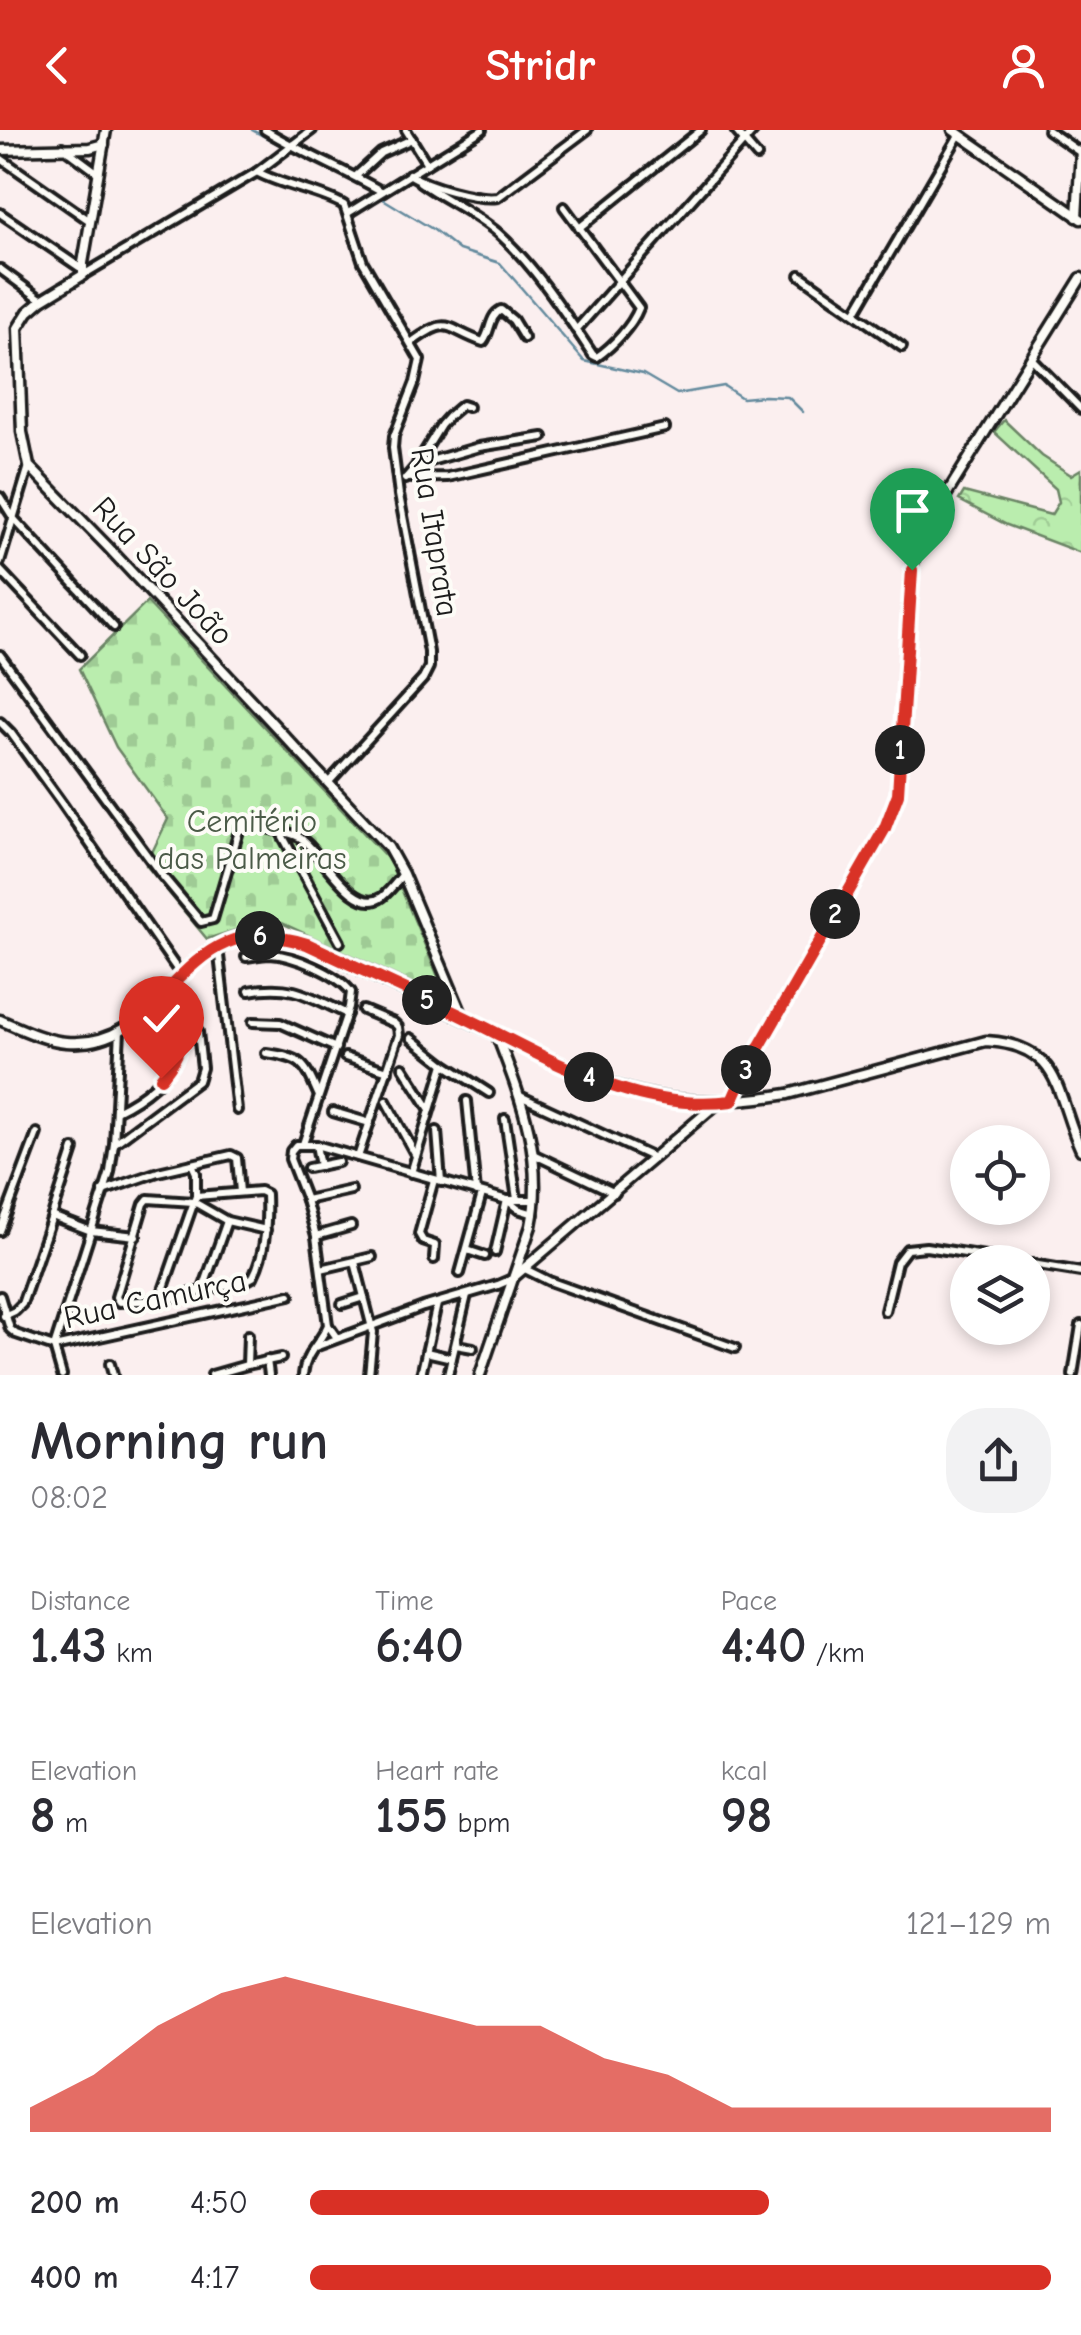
<!DOCTYPE html>
<html lang="en">
<head>
<meta charset="utf-8">
<style>
	:root { --surface:#fff; --page:#f2f2f3; --text:#2b2b33; --muted:#7c7c81; --accent:#d93025 }
	body { margin:0; font-family:"Comic Neue",sans-serif; background:var(--page); color:var(--text); height:100vh; display:flex; flex-direction:column; font-size:38px; white-space:nowrap }
	* { box-sizing:border-box; margin:0 }
	p { font-size:32px; color:var(--muted) }
	.icon { flex:none; width:55px; height:55px; fill:none; stroke:currentColor; stroke-width:2; stroke-linecap:round; stroke-linejoin:round }
	.map { position:relative; height:1245px; overflow:hidden }
	.drawer { display:flex; flex-direction:column; background:var(--surface); flex:1 }
	.drawer>* { flex:none }
	.fabs { position:absolute; left:950px; top:995px; display:grid; gap:20px }
	.fabs a { display:grid; place-items:center; width:100px; height:100px; border-radius:50%; background:var(--surface); box-shadow:0 5px 15px #0003; font-size:50px }
	.pin { position:absolute; display:grid; place-items:center; width:85px; height:85px; color:#fff; margin:-102px -42px; border-radius:50% 50% 50% 0; rotate:-45deg; box-shadow:0 0 10px #0007 }
	.pin .icon { rotate:45deg }
	.km { position:absolute; width:50px; height:50px; margin:-25px; border-radius:50%; background:#222; color:#fff; font-size:28px; line-height:50px; text-align:center }
	.round { display:grid; place-items:center; flex:none; width:105px; height:105px; border-radius:40px; background:var(--page) }
	.summary { display:flex; align-items:center; justify-content:space-between; height:170px; padding:0 30px }
	h1 { font-size:55px; font-weight:700; line-height:75px }
	.figures { display:grid; grid-template-columns:repeat(3,1fr); gap:15px; height:170px; padding:10px 30px }
	.figures div { display:grid; align-content:center }
	.figures b { font-size:50px; font-weight:700 }
	.figures small { font-size:28px; font-weight:400 }
	.figures p { font-size:28px }
	.chart { height:280px; padding:20px 30px }
	.chart p { display:flex; justify-content:space-between }
	.chart svg { width:100%; height:180px; margin-top:10px; fill:var(--accent); opacity:.7 }
	ul { padding:0 30px; list-style:none; font-size:32px }
	li { display:grid; grid-template-columns:160px 120px 1fr; align-items:center; height:75px }
	li i { height:25px; border-radius:12px; background:var(--accent) }
	header { display:flex; justify-content:space-between; align-items:center; height:130px; padding:0 30px; background:var(--accent); color:#fff; font-size:45px; font-weight:700 }
	.map>svg:first-child { display:block }
</style>
</head>
<body>
<header><svg class="icon" aria-label="back" viewBox="0 0 24 24"><path d="M15 5l-7 7 7 7"/></svg>Stridr<svg class="icon" aria-label="person" viewBox="0 0 24 24"><circle cx="12" cy="8" r="4"/><path d="M4 21q1-7 8-7t8 7"/></svg></header>
<div class="map">
<svg width="1081" height="1245" viewBox="0 0 1081 1245">
	<defs>
		<pattern id="forest-crowns" width="20" height="18" patternUnits="userSpaceOnUse" patternTransform="scale(2.5)"><rect width="20" height="18" fill="#baedae"/><path d="M2 6a3 3 0 1 1 6 0M12 15a3 3 0 1 1 6 0" fill="none" stroke="#9fcb95"/></pattern>
		<pattern id="cemetery-stones" width="16" height="16" patternUnits="userSpaceOnUse" patternTransform="scale(2.5)"><rect width="16" height="16" fill="#baedae"/><path d="M2 7V4a2 2 0 0 1 4 0v3zM10 15v-3a2 2 0 0 1 4 0v3z" fill="#9fcb95"/></pattern>
	</defs>
	<rect width="100%" height="100%" fill="#fbefef"/>
	<filter id="ink" filterUnits="userSpaceOnUse"><feTurbulence type="fractalNoise" baseFrequency=".01" numOctaves="2"/><feDisplacementMap in="SourceGraphic" scale="20" xChannelSelector="R" yChannelSelector="G"/><feConvolveMatrix kernelMatrix="1 2 1 2 8 2 1 2 1" color-interpolation-filters="sRGB"/></filter>
	<g filter="url(#ink)">
		<!-- forest -->
		<polygon fill="url(#forest-crowns)" stroke="#6b8465" stroke-width="2.5" points="1004,290 1042,326 1071,345 1081,339 1081,423 1007,395 959,370 964,362 1051,385 1059,372 1056,359 994,302"/>
		<!-- cemetery -->
		<polygon fill="url(#cemetery-stones)" stroke="#6b8465" stroke-width="2.5" points="147,472 389,730 448,870 282,793 245,797 207,809 146,735 168,689 116,617 79,539"/>
		<g fill="none" stroke-linecap="round" stroke-linejoin="round">
			<!-- stream -->
			<g stroke="#638a9d" stroke-width="2.5">
				<polyline points="252,0 278,14"/>
				<polyline points="383,69 434,100 459,120 500,133 584,231 643,244 677,264 724,256 742,268 764,266 788,267 803,282"/>
			</g>
			<!-- minor casing -->
			<g stroke="#1c1c1c" stroke-width="14">
				<g id="minor">
					<path d="M265 0C302 23 343 39 381 61"/>
					<polyline points="406,0 427,34"/>
					<polyline points="735,0 757,26"/>
					<polyline points="1048,0 1081,23"/>
					<polyline points="63,17 98,43"/>
					<polyline points="0,28 90,91"/>
					<path d="M257 42C285 57 320 61 344 75L363 132 420 230 415 252 394 306 393 318 399 365 429 522V537L423 549 328 653"/>
					<path d="M409 44C427 56 476 70 498 67L587 0"/>
					<polyline points="356,46 381,23 412,9"/>
					<path d="M420 52C445 70 475 83 498 103 536 137 565 183 593 225L597 227C613 216 632 196 639 178L564 77"/>
					<polyline points="0,83 82,139"/>
					<polyline points="348,83 482,0"/>
					<polyline points="579,98 701,0"/>
					<polyline points="0,139 42,170"/>
					<polyline points="83,145 257,42 312,0"/>
					<polyline points="800,145 902,217"/>
					<polyline points="855,183 959,5"/>
					<polyline points="576,200 754,0"/>
					<path d="M411 213C450 184 445 199 483 212 491 202 489 186 501 180L513 190 524 208"/>
					<polyline points="1032,229 1081,279"/>
					<polyline points="417,334 441,295 449,286 462,275 468,277"/>
					<polyline points="406,348 448,347 665,298"/>
					<polyline points="405,349 417,335 479,317 543,307"/>
					<polyline points="0,367 14,389 114,497"/>
					<polyline points="0,432 29,336"/>
					<polyline points="0,440 80,525"/>
					<path d="M0 525 160 743 201 792 213 789 239 701 245 694C257 696 289 702 299 707 320 719 353 788 382 767 390 761 397 751 403 744"/>
					<polyline points="0,592 11,603 61,672 181,845"/>
					<polyline points="281,703 340,812"/>
					<polyline points="218,817 237,980"/>
					<path d="M246 827C254 826 262 824 270 824 293 825 338 844 351 862L349 877 303 1014"/>
					<path d="M249 861C293 853 309 866 347 884"/>
					<polyline points="253,892 280,893 336,918"/>
					<polyline points="411,908 444,934 489,963"/>
					<path d="M266 923C302 928 304 932 318 964"/>
					<polyline points="345,927 388,941"/>
					<polyline points="403,937 429,978"/>
					<polyline points="520,966 654,1028"/>
					<polyline points="386,971 416,1026"/>
					<polyline points="467,971 476,1062"/>
					<path d="M116 981C139 970 174 946 178 919 181 900 171 880 163 864"/>
					<polyline points="333,982 370,993"/>
					<polyline points="505,989 517,1069"/>
					<polyline points="437,1001 441,1052"/>
					<polyline points="115,1013 198,951 202,938 198,902"/>
					<polyline points="316,1015 320,1036"/>
					<polyline points="535,1025 615,1063"/>
					<polyline points="358,1027 399,905 398,897 394,893 363,880"/>
					<polyline points="308,1038 338,1032"/>
					<polyline points="411,1043 444,934"/>
					<polyline points="103,1061 158,1042 231,1025 237,1028 240,1062"/>
					<path d="M196 1066 260 1061 266 1064C267 1092 266 1122 253 1147L244 1152 160 1170 119 1172 116 1167 144 1074 148 1069 194 1072 227 1091 266 1100"/>
					<polyline points="306,1070 351,1060"/>
					<polyline points="508,1071 518,1079 534,1084"/>
					<polyline points="52,1086 74,1019"/>
					<polyline points="0,1101 37,1003"/>
					<polyline points="316,1106 351,1096"/>
					<polyline points="467,1120 485,1126"/>
					<polyline points="495,1122 507,1070"/>
					<polyline points="434,1129 435,1115 423,1111 419,1104 434,1050"/>
					<polyline points="355,1132 373,1202 369,1245"/>
					<polyline points="1032,1134 1081,1142"/>
					<polyline points="321,1139 372,1127"/>
					<polyline points="525,1139 549,1151 735,1218"/>
					<polyline points="460,1143 482,1064"/>
					<polyline points="203,1159 227,1091"/>
					<polyline points="0,1166 10,1199 16,1204 54,1217 290,1165"/>
					<polyline points="160,1169 196,1066 196,1043 192,1034"/>
					<polyline points="342,1174 364,1167"/>
					<polyline points="885,1181 897,1132 907,1119 926,1117 1024,1132"/>
					<polyline points="4,1186 15,1181 22,1174 52,1086 91,1101 136,1106"/>
					<polyline points="337,1208 328,1195 316,1106 306,1070 290,1029 291,1021 296,1015 316,1015 507,1070 535,1070"/>
					<polyline points="456,1215 473,1218"/>
					<polyline points="315,1217 423,1177 498,1155 512,1149"/>
					<polyline points="426,1222 452,1228"/>
					<polyline points="267,1230 269,1245"/>
					<polyline points="110,1234 113,1245"/>
					<polyline points="247,1235 248,1205"/>
					<polyline points="62,1245 54,1217 110,1042 114,1014 120,901"/>
					<polyline points="212,1245 247,1235 281,1228"/>
					<path d="M303 1245C305 1223 319 1215 328 1195"/>
					<polyline points="421,1245 437,1174"/>
					<polyline points="448,1245 467,1165"/>
					<polyline points="1073,1245 1081,1195"/>
				</g>
			</g>
			<!-- tertiary casing -->
			<g stroke="#1c1c1c" stroke-width="15">
				<g id="tertiary">
					<polyline points="106,0 83,133 83,145 42,170 28,182 18,198 22,302 29,336 107,416 388,717 403,744 463,887"/>
					<polyline points="0,20 90,18 104,14"/>
					<polyline points="1077,87 1081,20"/>
					<polyline points="515,1146 719,972"/>
					<path d="M480 1245 531 1096C545 1027 520 966 496 903"/>
				</g>
			</g>
			<!-- secondary casing -->
			<g stroke="#1c1c1c" stroke-width="15">
				<g id="secondary">
					<polyline points="953,0 1081,89"/>
					<path d="M0 890C21 899 43 910 66 912 173 921 171 771 307 815L558 933C643 971 696 979 788 964L986 911C1063 915 1055 964 1081 1020"/>
					<polyline points="732,971 746,940 885,698 898,664 912,440 915,420 925,399 1081,148"/>
				</g>
			</g>
			<!-- minor -->
			<use href="#minor" stroke="#fdfcf7" stroke-width="6"/>
			<!-- tertiary -->
			<use href="#tertiary" stroke="#fdfcf7" stroke-width="8"/>
			<!-- secondary -->
			<use href="#secondary" stroke="#fdfcf7" stroke-width="8"/>
		</g>
	</g>
	<g fill="none" stroke-linecap="round" stroke-linejoin="round" filter="url(#ink)">
		<!-- route casing -->
		<g stroke="#fff" stroke-width="20">
			<path id="route" d="M161 948C167 940 176 930 178 920 182 901 171 880 163 864 210 815 237 793 307 814 360 839 414 863 466 888 548 928 637 984 732 971L746 940 885 698 898 664 912 440"/>
		</g>
		<!-- route -->
		<use href="#route" stroke="#d93025" stroke-width="12"/>
	</g>
	<g text-anchor="middle" dominant-baseline="central" stroke-width="8" stroke-linejoin="round" paint-order="stroke">
		<!-- street labels -->
		<g font-size="32" fill="#1c1c1c" stroke="#fdfcf7">
			<text transform="translate(435 402) rotate(81)">Rua Itaprata</text>
			<text transform="translate(163 441) rotate(47)">Rua São João</text>
			<text transform="translate(155 1169) rotate(-12)">Rua Camurça</text>
		</g>
		<!-- park labels -->
		<g font-size="32" fill="#4b5b48" stroke="#fdfcf7">
			<text x="252" y="691">Cemitério<tspan x="252" dy="37">das Palmeiras</tspan></text>
		</g>
	</g>
</svg>
<div class="fabs">
<a><svg class="icon" aria-label="locate" viewBox="0 0 24 24"><circle cx="12" cy="12" r="6"/><path d="M12 2v4M12 18v4M2 12h4M18 12h4"/></svg></a>
<a><svg class="icon" aria-label="layers" viewBox="0 0 24 24"><path d="M12 4l9 5-9 5-9-5zM3 14l9 5 9-5"/></svg></a>
</div>
<div class="pin" style="left:912px;top:440px;background:#1e9e55"><svg class="icon" aria-label="arrive" viewBox="0 0 24 24"><path d="M6 21V4h12l-3 4 3 4H6"/></svg></div>
<div class="pin" style="left:161px;top:948px;background:#d93025"><svg class="icon" aria-label="check" viewBox="0 0 24 24"><path d="M5 12l5 5 9-10"/></svg></div>
<b class="km" style="left:900px;top:620px">1</b>
<b class="km" style="left:835px;top:784px">2</b>
<b class="km" style="left:746px;top:940px">3</b>
<b class="km" style="left:589px;top:947px">4</b>
<b class="km" style="left:427px;top:870px">5</b>
<b class="km" style="left:260px;top:806px">6</b>
</div>
<section class="drawer">
<div class="summary"><div><h1>Morning run</h1><p>08:02</p></div><a class="round"><svg class="icon" aria-label="share" viewBox="0 0 24 24"><path d="M12 15V3M7 8l5-5 5 5M5 13v7h14v-7"/></svg></a></div>
<div class="figures">
<div><p>Distance</p><b>1.43<small> km</small></b></div>
<div><p>Time</p><b>6:40</b></div>
<div><p>Pace</p><b>4:40<small> /km</small></b></div>
</div>
<div class="figures">
<div><p>Elevation</p><b>8<small> m</small></b></div>
<div><p>Heart rate</p><b>155<small> bpm</small></b></div>
<div><p>kcal</p><b>98</b></div>
</div>
<div class="chart"><p><span>Elevation</span>121–129 m</p>
<svg viewBox="0 0 160 44" preserveAspectRatio="none"><path d="M0 44V38L10 30L20 18L30 10L40 6L50 10L60 14L70 18L80 18L90 26L100 30L110 38L120 38L130 38L140 38L150 38L160 38V44z"/></svg>
</div>
<ul>
<li><b>200 m</b>4:50<i style="width:62%"></i></li>
<li><b>400 m</b>4:17<i style="width:100%"></i></li>
</ul>
</section>
</body>
</html>
